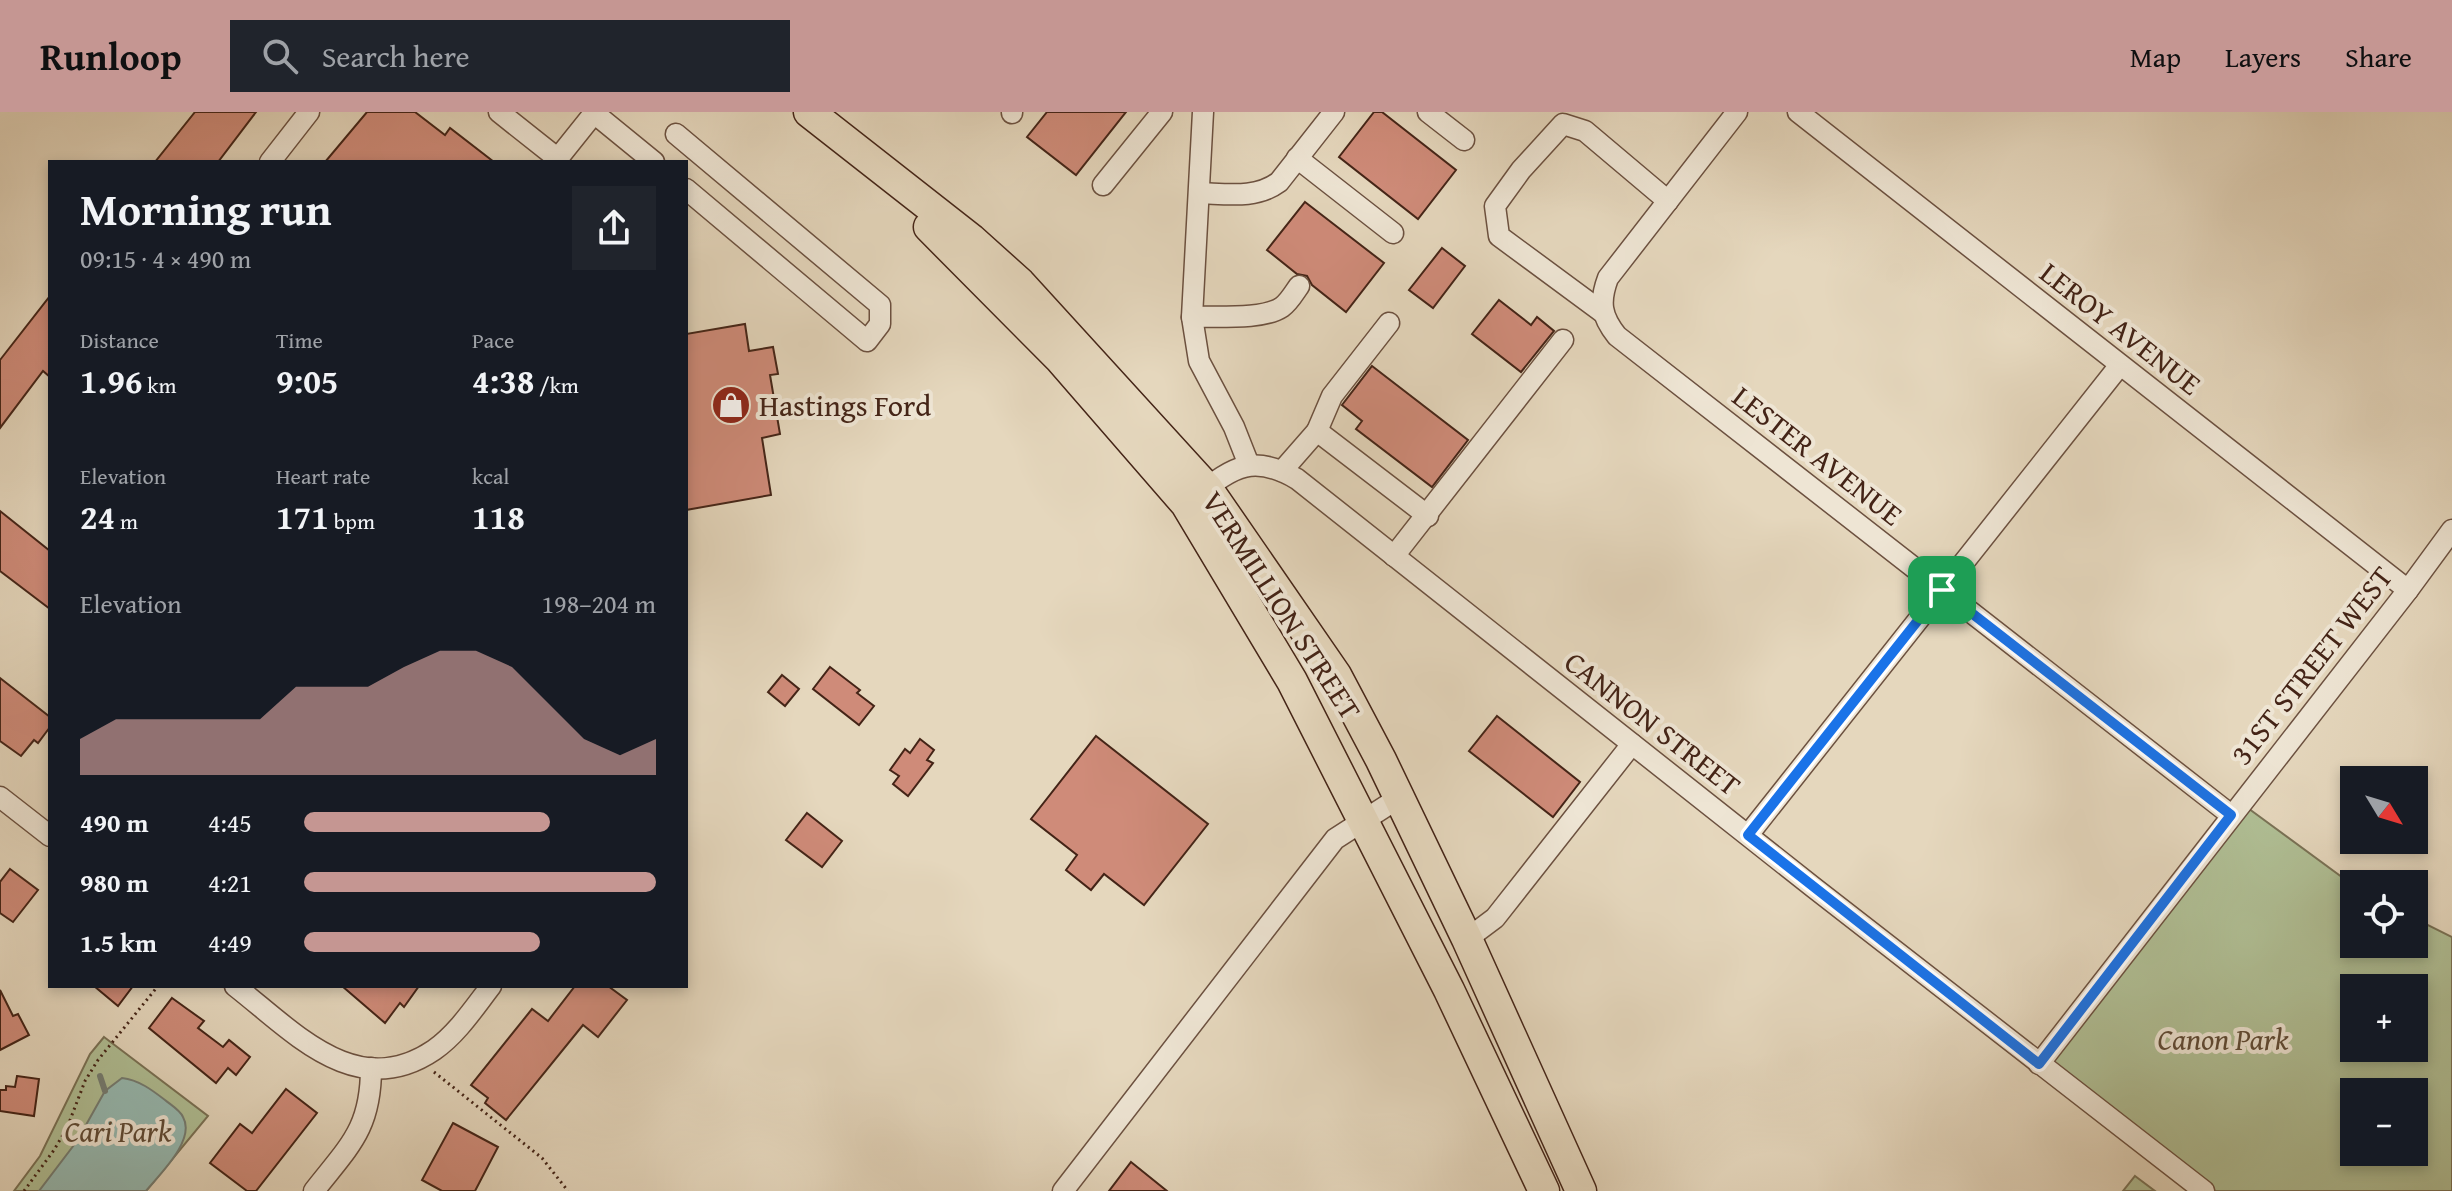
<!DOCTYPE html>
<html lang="en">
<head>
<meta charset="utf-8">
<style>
	:root { --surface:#171b24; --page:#20242c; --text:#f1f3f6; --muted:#9ea1a6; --accent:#c59692 }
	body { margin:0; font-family:"Gentium Book Plus",serif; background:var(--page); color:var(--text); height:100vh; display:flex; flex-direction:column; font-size:30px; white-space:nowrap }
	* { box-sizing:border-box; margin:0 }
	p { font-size:26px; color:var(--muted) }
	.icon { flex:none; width:44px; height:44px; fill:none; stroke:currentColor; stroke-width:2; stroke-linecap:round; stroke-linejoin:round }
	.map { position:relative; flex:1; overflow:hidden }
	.sheet { position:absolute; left:48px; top:48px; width:640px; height:828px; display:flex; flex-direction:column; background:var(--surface); border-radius:0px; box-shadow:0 4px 12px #0003 }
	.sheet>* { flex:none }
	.needle { width:52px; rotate:128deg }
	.tools { position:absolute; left:2340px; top:654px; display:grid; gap:16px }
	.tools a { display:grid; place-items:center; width:88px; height:88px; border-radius:0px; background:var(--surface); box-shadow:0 4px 12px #0003; font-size:40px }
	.pin { position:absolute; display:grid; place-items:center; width:68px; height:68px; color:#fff; margin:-34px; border-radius:16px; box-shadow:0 4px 12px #0006 }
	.round { display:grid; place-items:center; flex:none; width:84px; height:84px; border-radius:0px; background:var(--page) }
	.overview { display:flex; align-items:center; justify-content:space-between; height:136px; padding:0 32px }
	h1 { font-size:44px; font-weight:600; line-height:60px }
	.metrics { display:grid; grid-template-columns:repeat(3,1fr); gap:12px; height:136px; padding:8px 32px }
	.metrics div { display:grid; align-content:center }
	.metrics b { font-size:34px; font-weight:600 }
	.metrics small { font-size:22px; font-weight:400 }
	.metrics p { font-size:22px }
	.chart { height:224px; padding:16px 32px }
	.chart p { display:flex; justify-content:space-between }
	.chart svg { width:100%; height:144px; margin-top:8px; fill:var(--accent); opacity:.7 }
	ul { padding:0 32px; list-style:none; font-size:26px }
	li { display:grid; grid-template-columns:128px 96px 1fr; align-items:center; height:60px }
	li i { height:20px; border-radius:10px; background:var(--accent) }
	header { display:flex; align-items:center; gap:48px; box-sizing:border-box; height:112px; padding:0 40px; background:var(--accent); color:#111 }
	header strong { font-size:38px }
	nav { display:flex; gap:44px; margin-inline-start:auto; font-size:28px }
	.search { width:560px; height:72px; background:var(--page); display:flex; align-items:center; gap:20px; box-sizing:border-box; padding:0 28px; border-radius:0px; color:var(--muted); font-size:30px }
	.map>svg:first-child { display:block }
</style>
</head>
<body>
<header>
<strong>Runloop</strong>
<div class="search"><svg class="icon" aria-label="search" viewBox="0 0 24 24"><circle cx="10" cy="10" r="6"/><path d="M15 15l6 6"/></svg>Search here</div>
<nav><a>Map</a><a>Layers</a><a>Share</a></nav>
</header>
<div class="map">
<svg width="2452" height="1079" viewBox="0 0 2452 1079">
	<rect width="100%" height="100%" fill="#e5d7bd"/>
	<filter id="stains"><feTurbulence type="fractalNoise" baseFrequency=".0025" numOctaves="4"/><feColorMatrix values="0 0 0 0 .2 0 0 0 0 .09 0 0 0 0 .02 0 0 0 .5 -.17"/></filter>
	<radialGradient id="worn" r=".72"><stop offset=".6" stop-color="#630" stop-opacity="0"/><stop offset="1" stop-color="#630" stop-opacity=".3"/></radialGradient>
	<!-- green -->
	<g fill="#b0bf95" stroke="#7a7256" stroke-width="2" fill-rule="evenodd">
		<path d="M2241 691 2354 774V832H2414V806L2452 825V1079H2204L2039 952ZM2354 876H2414V936H2354ZM2354 980H2414V1040H2354Z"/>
		<polygon points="104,925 208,1004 146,1079 14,1079 40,1044 90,942"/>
		<polygon points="2135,1064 2155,1079 2123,1079"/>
	</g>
	<!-- water -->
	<path fill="#96bab2" stroke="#757e74" stroke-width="2" d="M122 966C139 968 152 978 165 988 171 993 180 998 183 1005 196 1028 160 1062 146 1079H39L77 1029 105 979Z"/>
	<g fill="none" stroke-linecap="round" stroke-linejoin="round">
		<!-- stream -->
		<polyline stroke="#757e74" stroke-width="6" points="100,964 105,979"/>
	</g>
	<!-- building -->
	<g fill="#cf8b79" stroke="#442417" stroke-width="2">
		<polygon points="195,0 256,0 218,50 155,50"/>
		<polygon points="367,0 415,0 445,23 450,16 494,50 325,50"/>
		<polygon points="1047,0 1126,0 1076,63 1027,25"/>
		<polygon points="1374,0 1382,0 1456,58 1418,107 1339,45"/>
		<polygon points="1305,90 1384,151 1346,200 1312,173 1307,164 1297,162 1267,138"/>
		<polygon points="1442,136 1465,154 1433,196 1409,178"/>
		<polygon points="50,184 50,265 43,259 0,316 0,248"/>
		<polygon points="1499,188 1531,213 1537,205 1554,219 1521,260 1472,222"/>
		<polygon points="745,212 749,239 773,235 778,262 770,263 780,322 762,326 771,383 686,398 686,222"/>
		<polygon points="1372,254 1468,328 1432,375 1356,317 1362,309 1342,293"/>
		<polygon points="0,399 50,439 50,497 0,459"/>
		<polygon points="830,555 860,578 857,581 874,594 859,613 813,577"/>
		<polygon points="782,563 799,577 785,594 768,580"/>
		<polygon points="0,566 50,605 50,615 38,631 34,628 21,644 0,629"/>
		<polygon points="1497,604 1580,670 1553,705 1469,639"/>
		<polygon points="1096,624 1208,712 1144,793 1104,762 1091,778 1066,758 1077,743 1031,707"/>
		<polygon points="920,627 934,638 927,648 933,651 908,684 893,672 899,664 890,658 905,637 910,641"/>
		<polygon points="807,701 842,729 822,755 786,728"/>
		<polygon points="10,757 38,778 13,810 0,801 0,770"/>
		<polygon points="94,874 133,874 118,894"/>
		<polygon points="342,874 419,874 404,895 400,891 385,911"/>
		<polygon points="575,874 608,874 627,888 598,925 583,913 506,1008 485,991 488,986 471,973 532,897 548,909"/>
		<polygon points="0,878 13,904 18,902 29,923 0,938"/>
		<polygon points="172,886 204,909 198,916 223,935 229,928 250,945 236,963 228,956 216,971 149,916"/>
		<polygon points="17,964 39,967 34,1004 0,999 0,978 6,978 6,974 15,975"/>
		<polygon points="286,977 317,1001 256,1079 247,1079 210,1051 240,1012 252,1021"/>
		<polygon points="453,1011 498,1035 475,1079 442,1079 422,1068"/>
		<polygon points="1131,1050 1167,1079 1109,1079"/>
	</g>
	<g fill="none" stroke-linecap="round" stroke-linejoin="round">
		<!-- minor casing -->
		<g stroke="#6c5140" stroke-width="23">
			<g id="minor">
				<polyline points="499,0 557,46"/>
				<polyline points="1203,0 1192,205 1199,249 1234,315 1249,353"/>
				<polyline points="1428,0 1464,28"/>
				<path d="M1737 0 1608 166C1599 190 1601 204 1617 224L2231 703"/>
				<polyline points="1798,0 2408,478"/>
				<polyline points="594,1 654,50"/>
				<polyline points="1012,1 1012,0"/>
				<polyline points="676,22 880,193 880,212 867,229 686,77"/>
				<polyline points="1297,46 1393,121"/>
				<polyline points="270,50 309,0"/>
				<polyline points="555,50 595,0"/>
				<polyline points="1103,73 1162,0"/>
				<path d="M1200 81C1228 82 1256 87 1279 70L1334 0"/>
				<polyline points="1602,200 1499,124 1495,94 1521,58 1563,12 1585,19 1668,89"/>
				<path d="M1192 205C1216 204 1263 208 1282 195 1289 190 1294 181 1299 174"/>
				<polyline points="1317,319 1332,284 1389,211"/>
				<polyline points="1282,359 1317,319 1428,404"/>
				<path d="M1198 383C1234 354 1254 342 1297 367L1813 775 2204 1079"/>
				<polyline points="1394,444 1563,228"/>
				<polyline points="0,685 50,724"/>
				<polyline points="1748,723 2120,253"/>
				<polyline points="1467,827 1495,806 1632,632"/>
				<path d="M235 874C293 919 356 991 434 938 457 922 474 896 491 874"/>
				<polyline points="2039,952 2408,478 2452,418"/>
				<path d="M314 1079C349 1034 371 1017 371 956"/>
				<polyline points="1063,1079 1335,727 1397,687"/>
			</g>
		</g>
		<!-- highway casing -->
		<g stroke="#442417" stroke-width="33">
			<g id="highway">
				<polyline points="809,0 971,127 1020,171 1207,376 1336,563 1381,648 1467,827 1581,1079"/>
				<polyline points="929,115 1060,247 1186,392 1292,569 1449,878 1544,1079"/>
			</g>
		</g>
		<!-- path -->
		<g stroke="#442417" stroke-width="3" stroke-dasharray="2 4" stroke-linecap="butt">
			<polyline points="434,960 542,1046 568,1079"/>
			<polyline points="24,1079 54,1038 67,1016 85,969 98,948 158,874"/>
		</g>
		<!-- minor -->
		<use href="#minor" stroke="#eee5d4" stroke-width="20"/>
		<!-- highway -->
		<use href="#highway" stroke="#e5d7bd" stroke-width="30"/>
	</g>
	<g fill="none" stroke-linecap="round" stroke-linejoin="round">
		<!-- route casing -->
		<g stroke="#fff" stroke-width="16">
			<polygon id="route" points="1942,478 2231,703 2039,952 1748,723"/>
		</g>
		<!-- route -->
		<use href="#route" stroke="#1a73e8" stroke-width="10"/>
	</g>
	<!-- icons -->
	<defs>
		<g id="shop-disc" transform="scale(2)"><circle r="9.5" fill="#8f2418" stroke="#eee5d4"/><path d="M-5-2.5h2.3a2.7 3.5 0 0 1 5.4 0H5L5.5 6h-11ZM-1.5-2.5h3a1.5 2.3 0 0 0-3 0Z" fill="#fff"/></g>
	</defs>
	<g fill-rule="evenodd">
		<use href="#shop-disc" x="731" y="293"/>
	</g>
	<g text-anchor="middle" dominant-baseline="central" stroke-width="8" stroke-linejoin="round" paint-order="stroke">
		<!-- street labels -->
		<g font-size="30" fill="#442417" stroke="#eee5d4">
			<text transform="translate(2121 216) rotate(38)">LEROY AVENUE</text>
			<text transform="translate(1818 343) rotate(38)">LESTER AVENUE</text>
			<text transform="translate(1282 493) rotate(57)">VERMILLION STREET</text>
			<text transform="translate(2311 553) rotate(-52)">31ST STREET WEST</text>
			<text transform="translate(1653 611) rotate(38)">CANNON STREET</text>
		</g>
		<!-- poi labels -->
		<g font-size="30" fill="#442417" stroke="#eee5d4" text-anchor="start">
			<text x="759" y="293">Hastings Ford</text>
		</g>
		<!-- park labels -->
		<g font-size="30" font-style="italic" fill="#5f4b36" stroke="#eee5d4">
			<text x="2223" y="927">Canon Park</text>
			<text x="118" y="1019">Cari Park</text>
		</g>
	</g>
	<rect width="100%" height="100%" filter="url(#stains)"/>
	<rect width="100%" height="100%" fill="url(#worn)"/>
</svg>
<div class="tools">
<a><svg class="needle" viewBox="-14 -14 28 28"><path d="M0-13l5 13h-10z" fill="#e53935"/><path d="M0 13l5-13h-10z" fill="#9ea1a6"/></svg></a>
<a><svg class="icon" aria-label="locate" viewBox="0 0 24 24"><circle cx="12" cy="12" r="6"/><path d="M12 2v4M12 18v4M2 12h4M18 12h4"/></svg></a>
<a>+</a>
<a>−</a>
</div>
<div class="pin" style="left:1942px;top:478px;background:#1e9e55"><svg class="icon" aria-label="arrive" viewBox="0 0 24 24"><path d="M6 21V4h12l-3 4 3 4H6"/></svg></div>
<section class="sheet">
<div class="overview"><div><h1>Morning run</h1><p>09:15 · 4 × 490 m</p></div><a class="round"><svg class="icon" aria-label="share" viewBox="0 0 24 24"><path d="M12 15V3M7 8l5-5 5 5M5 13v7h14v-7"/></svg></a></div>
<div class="metrics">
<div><p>Distance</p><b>1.96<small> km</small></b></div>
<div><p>Time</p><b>9:05</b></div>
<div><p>Pace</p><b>4:38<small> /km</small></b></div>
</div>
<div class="metrics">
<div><p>Elevation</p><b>24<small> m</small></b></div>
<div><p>Heart rate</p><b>171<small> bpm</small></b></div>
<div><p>kcal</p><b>118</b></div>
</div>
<div class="chart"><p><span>Elevation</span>198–204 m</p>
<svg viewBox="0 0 160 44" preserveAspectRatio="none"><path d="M0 44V33L10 27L20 27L30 27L40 27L50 27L60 17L70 17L80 17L90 11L100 6L110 6L120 11L130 22L140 33L150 38L160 33V44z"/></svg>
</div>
<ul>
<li><b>490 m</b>4:45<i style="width:70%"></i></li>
<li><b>980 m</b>4:21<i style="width:100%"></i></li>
<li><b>1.5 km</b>4:49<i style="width:67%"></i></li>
</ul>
</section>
</div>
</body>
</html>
